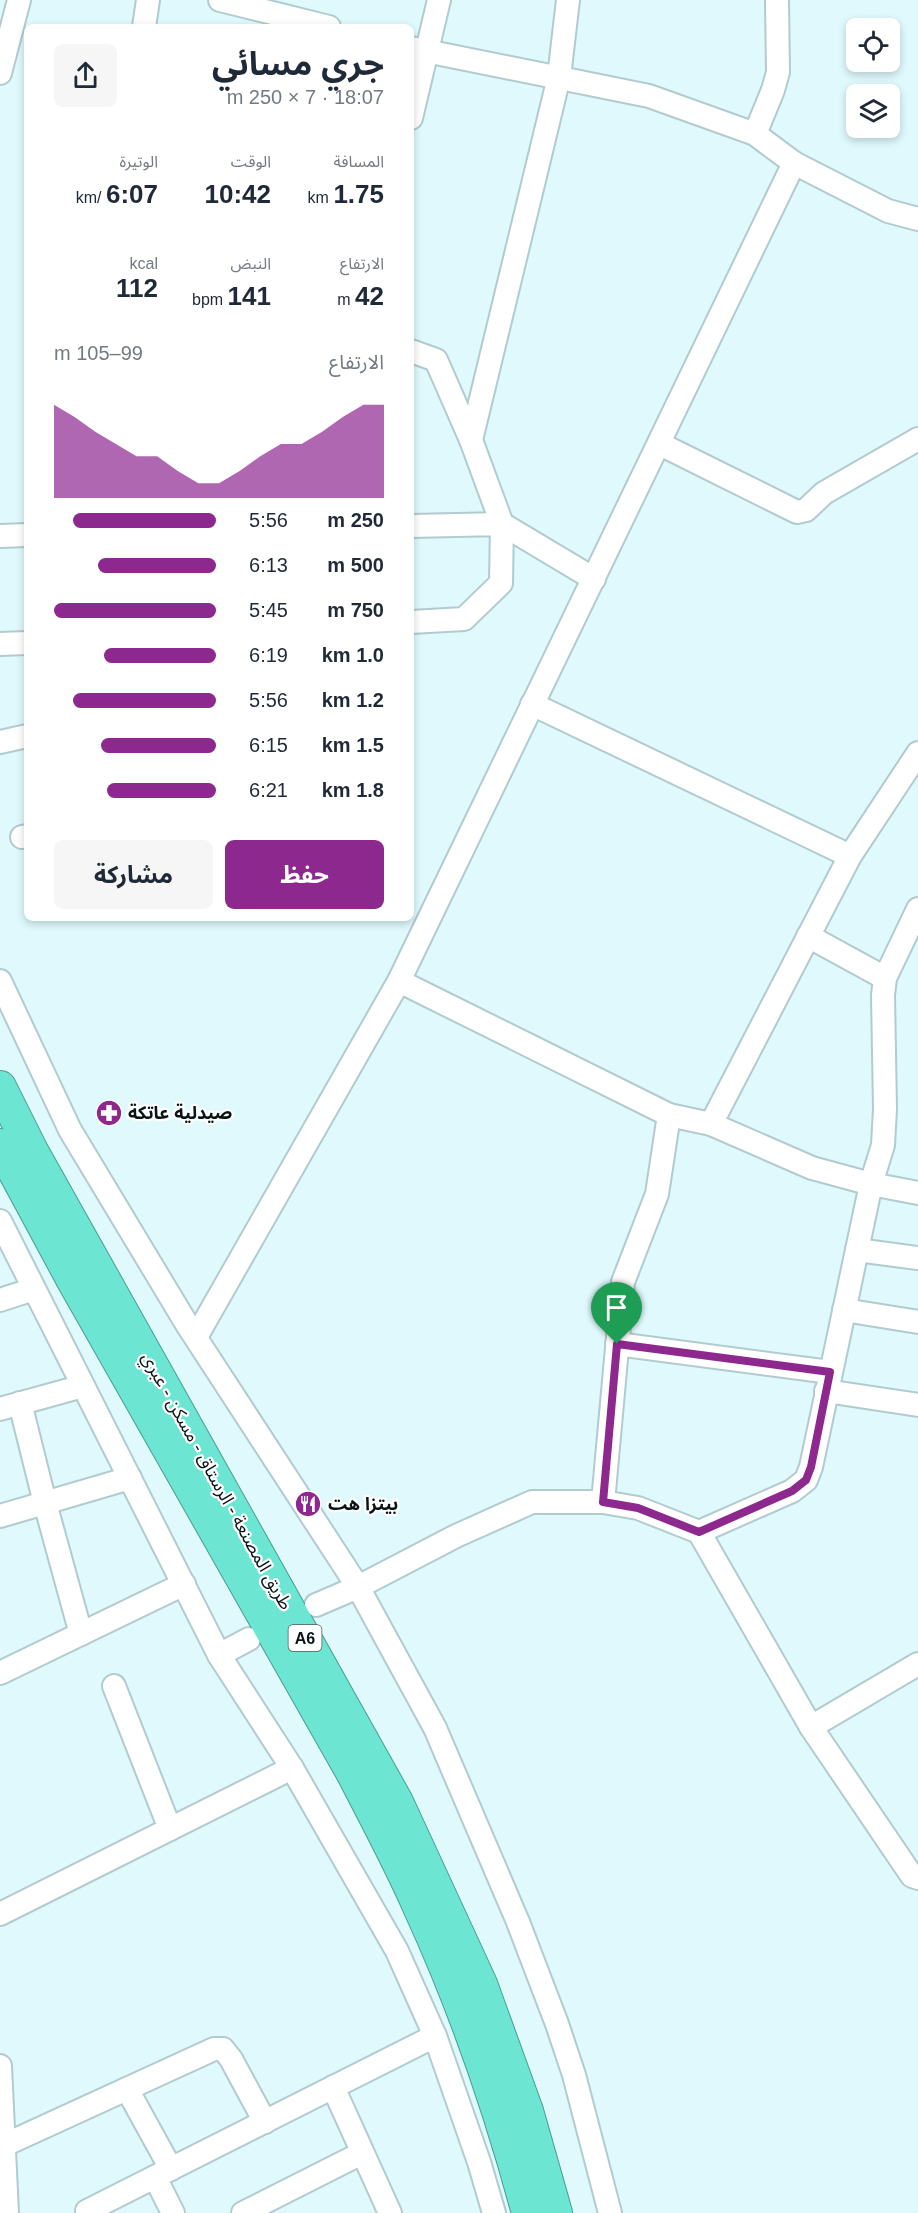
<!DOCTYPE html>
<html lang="ar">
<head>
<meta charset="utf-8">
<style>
	:root { --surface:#fff; --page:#f6f6f7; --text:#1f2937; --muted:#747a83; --accent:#8d288f }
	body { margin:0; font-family:Helvetica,"Noto Sans Arabic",sans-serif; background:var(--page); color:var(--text); direction:rtl; height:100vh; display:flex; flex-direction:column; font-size:22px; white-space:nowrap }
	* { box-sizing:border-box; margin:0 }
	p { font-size:20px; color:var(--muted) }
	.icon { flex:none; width:33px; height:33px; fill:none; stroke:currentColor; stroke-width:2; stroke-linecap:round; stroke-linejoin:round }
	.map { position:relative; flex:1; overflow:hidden; direction:ltr }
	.details { position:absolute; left:24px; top:24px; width:390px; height:897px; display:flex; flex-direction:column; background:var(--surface); border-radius:9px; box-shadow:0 3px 9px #0003; direction:rtl }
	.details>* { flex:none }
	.tools { position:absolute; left:846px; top:18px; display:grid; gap:12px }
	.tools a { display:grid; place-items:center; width:54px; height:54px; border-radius:9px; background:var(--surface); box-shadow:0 3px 9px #0003; font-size:30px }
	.pin { position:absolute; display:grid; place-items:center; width:51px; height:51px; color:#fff; margin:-62px -26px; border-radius:50% 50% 50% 0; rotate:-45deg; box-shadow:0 0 6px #0007 }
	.pin .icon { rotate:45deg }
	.round { display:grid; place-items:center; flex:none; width:63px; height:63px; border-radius:9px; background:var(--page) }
	.head { display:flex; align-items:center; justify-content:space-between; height:102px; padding:0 30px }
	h1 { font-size:33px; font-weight:700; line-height:45px }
	.metrics { display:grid; grid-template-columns:repeat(3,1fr); gap:9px; height:102px; padding:6px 30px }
	.metrics div { display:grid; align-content:center }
	.metrics b { font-size:26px; font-weight:700 }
	.metrics small { font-size:16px; font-weight:400 }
	.metrics p { font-size:16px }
	.chart { height:168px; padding:12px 30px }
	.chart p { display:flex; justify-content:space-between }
	.chart svg { width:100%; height:108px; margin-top:6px; fill:var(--accent); opacity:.7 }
	.primary-button { display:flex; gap:12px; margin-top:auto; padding:12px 30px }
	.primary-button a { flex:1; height:69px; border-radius:9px; background:var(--accent); color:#fff; font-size:24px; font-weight:700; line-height:69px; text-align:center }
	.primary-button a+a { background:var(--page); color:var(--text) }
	ul { padding:0 30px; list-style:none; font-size:20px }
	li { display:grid; grid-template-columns:96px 72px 1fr; align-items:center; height:45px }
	li i { height:15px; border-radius:8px; background:var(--accent) }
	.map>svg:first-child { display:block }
</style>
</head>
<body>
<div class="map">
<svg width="918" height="2213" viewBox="0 0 918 2213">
	<rect width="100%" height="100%" fill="#dff9fc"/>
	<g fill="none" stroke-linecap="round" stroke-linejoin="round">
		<!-- minor casing -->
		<g stroke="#b2cbce" stroke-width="26">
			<g id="minor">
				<polyline points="220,0 329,27"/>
				<polyline points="144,27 148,0"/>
				<polyline points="411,48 649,96 755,134 794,163 888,211 918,219"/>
				<polyline points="0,73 19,0"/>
				<polyline points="411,118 439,0"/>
				<polyline points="755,134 773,90 778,72 777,0"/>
				<polyline points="411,351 436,360 471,440 502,524 594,579"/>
				<polyline points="471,440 559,77 568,0"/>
				<polyline points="660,444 797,512 806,510 824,493 918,439"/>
				<polyline points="411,526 502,524 501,583 464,619 411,622"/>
				<polyline points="0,536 27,535"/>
				<polyline points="0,644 27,643"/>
				<polyline points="532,704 850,856"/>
				<polyline points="0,742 27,736"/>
				<polyline points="22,837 27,836"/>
				<polyline points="808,936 885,978"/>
				<polyline points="0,981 70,1130 188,1326 358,1587 435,1728 518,1922 557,2024 574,2075 610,2213"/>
				<polyline points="399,981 669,1115 711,1124 812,1168 871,1184 883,1145 885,1109 883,995 885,978 918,909"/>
				<polyline points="711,1124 850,856 918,753"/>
				<polyline points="0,1221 219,1655 292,1768 397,1951 435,2036 479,2162 494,2213"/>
				<polyline points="857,1250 918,1258"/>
				<polyline points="0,1300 34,1289"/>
				<polyline points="844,1310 918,1322"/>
				<polyline points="196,1337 399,981 794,163"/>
				<polyline points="617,1344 830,1372"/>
				<polyline points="826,1391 918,1405"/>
				<polyline points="20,1403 45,1503 81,1634"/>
				<polyline points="0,1409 83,1386"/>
				<polyline points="603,1502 623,1282 657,1194 669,1115"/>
				<polyline points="0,1516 130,1478"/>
				<polyline points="699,1532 792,1491 806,1480 811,1467 871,1184 918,1193"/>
				<polyline points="316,1605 358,1587 456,1536 532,1502 603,1502 638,1508 699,1532 811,1727 918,1664"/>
				<polyline points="219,1655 249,1639"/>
				<polyline points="0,1673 184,1584"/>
				<polyline points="114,1686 170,1829"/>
				<polyline points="811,1727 912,1876 918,1878"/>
				<polyline points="0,1914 292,1768"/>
				<polyline points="0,2066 7,2213"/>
				<polyline points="333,2087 390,2213"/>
				<polyline points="127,2089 171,2169"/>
				<polyline points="0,2147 214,2049 223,2049 231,2059 265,2122"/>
				<polyline points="155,2177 173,2213"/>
				<polyline points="87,2211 435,2036"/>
				<polyline points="243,2213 362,2153"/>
			</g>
		</g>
		<!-- highway casing -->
		<g stroke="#4a9c90" stroke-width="34">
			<g id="highway">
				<polyline points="0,1087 32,1151 397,1802 481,1984 527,2111 556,2213"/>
				<path d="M0 1145 71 1277 353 1774C376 1819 400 1863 420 1909 465 2007 500 2109 528 2213"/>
			</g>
		</g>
		<!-- minor -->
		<use href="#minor" stroke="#fff" stroke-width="22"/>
		<!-- highway -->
		<use href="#highway" stroke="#6ce6d2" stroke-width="32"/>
	</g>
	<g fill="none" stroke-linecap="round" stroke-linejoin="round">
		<!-- route casing -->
		<g stroke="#fff" stroke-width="12">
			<polygon id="route" points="617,1344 830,1372 811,1467 806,1480 792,1491 699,1532 638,1508 603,1502"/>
		</g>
		<!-- route -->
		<use href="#route" stroke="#8d288f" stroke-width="8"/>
	</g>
	<!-- icons -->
	<defs>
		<g id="pharmacy-disc" transform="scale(1.35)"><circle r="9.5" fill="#8d288f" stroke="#fff"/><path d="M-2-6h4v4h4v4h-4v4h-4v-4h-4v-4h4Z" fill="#fff"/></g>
		<g id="restaurant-disc" transform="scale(1.35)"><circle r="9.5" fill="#8d288f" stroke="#fff"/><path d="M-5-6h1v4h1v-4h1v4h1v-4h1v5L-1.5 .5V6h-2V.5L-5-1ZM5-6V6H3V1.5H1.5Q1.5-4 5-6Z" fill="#fff"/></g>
	</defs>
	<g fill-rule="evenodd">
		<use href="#pharmacy-disc" x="109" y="1113"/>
		<use href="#restaurant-disc" x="308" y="1504"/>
	</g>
	<g text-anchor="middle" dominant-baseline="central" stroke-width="4.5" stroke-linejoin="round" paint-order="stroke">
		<!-- shield labels -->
		<rect fill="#fff" stroke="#545a5b" stroke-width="1.5" x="288.5" y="1625" width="33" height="26" rx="4.5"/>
		<g font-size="16" font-weight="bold" fill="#0b1415">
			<text x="305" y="1638">A6</text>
		</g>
		<!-- poi labels -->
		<g font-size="18" font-weight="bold" fill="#0b1415" stroke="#fff" text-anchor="start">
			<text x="128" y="1113">صيدلية عاتكة</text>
			<text x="328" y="1504">بيتزا هت</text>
		</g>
		<!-- street labels -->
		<g font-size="18" fill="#0b1415" stroke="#fff">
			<text transform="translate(217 1481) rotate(61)">طريق المصنعة - الرستاق - مسكن - عبري</text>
		</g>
	</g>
</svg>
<div class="tools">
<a><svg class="icon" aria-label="locate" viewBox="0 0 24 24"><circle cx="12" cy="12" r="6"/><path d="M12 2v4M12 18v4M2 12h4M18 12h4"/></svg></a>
<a><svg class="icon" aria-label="layers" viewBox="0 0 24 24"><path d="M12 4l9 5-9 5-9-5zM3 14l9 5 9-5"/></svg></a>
</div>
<div class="pin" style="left:617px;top:1344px;background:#1e9e55"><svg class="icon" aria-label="arrive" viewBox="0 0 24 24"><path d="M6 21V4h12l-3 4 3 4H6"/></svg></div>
<section class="details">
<div class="head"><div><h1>جري مسائي</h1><p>18:07 · 7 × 250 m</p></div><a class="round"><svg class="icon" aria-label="share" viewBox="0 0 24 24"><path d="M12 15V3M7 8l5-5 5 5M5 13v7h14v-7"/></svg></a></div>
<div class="metrics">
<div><p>المسافة</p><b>1.75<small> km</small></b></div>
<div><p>الوقت</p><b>10:42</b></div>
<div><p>الوتيرة</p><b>6:07<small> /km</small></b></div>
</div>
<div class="metrics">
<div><p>الارتفاع</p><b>42<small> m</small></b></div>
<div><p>النبض</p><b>141<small> bpm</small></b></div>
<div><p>kcal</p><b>112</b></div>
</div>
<div class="chart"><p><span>الارتفاع</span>99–105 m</p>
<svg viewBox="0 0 160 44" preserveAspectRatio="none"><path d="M0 44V6L10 11L20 17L30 22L40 27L50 27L60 33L70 38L80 38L90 33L100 27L110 22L120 22L130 17L140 11L150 6L160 6V44z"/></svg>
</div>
<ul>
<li><b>250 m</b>5:56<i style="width:88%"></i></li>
<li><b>500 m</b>6:13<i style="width:73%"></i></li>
<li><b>750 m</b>5:45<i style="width:100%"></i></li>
<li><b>1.0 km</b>6:19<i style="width:69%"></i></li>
<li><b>1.2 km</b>5:56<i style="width:88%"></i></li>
<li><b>1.5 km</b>6:15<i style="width:71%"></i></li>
<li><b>1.8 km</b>6:21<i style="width:67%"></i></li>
</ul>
<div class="primary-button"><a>حفظ</a><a>مشاركة</a></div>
</section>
</div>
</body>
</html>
